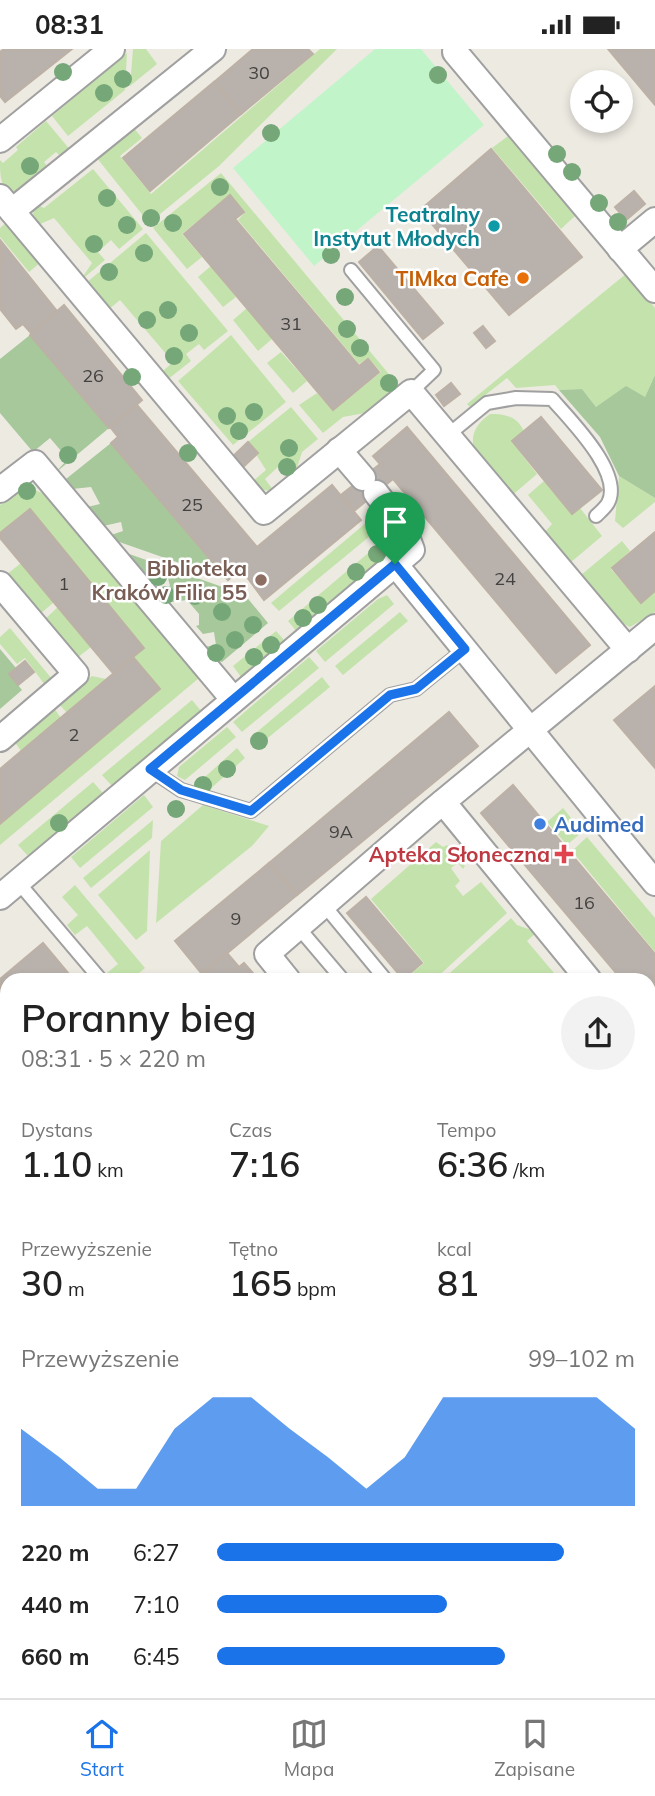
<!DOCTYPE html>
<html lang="pl">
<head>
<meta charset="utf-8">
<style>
	:root { --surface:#fff; --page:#f2f2f2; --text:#222; --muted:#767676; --line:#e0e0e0; --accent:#1a73e8 }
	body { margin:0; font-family:Mulish,sans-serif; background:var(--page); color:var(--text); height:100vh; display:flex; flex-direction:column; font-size:26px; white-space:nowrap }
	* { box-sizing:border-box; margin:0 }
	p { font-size:23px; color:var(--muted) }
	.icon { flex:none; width:38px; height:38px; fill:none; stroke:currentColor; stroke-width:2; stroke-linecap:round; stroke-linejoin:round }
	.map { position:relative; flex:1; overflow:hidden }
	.side { position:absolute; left:0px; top:924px; width:656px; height:726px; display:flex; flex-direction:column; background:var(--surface); border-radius:21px 21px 0 0; box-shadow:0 4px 10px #0003 }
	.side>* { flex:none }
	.buttons { position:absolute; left:570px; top:21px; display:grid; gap:14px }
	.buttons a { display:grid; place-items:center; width:63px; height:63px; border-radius:50%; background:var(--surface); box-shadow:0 4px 10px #0003; font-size:35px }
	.pin { position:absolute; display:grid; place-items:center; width:60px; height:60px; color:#fff; margin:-72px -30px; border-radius:50% 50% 50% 0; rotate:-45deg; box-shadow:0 0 7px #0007 }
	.pin .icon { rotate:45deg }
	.round { display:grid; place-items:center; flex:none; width:74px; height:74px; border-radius:37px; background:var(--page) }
	.summary { display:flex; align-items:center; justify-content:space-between; height:119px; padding:0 21px }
	h1 { font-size:38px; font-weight:600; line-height:52px }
	.stats { display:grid; grid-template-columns:repeat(3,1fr); gap:10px; height:119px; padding:7px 21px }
	.stats div { display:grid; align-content:center }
	.stats b { font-size:35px; font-weight:600 }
	.stats small { font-size:19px; font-weight:400 }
	.stats p { font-size:19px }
	.chart { height:196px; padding:14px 21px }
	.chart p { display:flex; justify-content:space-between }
	.chart svg { width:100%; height:126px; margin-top:7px; fill:var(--accent); opacity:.7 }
	ul { padding:0 21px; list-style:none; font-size:23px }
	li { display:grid; grid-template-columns:112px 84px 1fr; align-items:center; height:52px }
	li i { height:18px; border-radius:9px; background:var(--accent) }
	.status { display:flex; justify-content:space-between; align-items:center; height:49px; padding:0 35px; background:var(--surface); direction:ltr }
	.status svg { height:19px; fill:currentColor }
	.menu { display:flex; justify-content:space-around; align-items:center; height:98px; border-top:2px solid var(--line); background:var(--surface); font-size:19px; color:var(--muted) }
	.menu a { display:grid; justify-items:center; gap:4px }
	.menu .on { color:var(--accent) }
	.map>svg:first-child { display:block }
</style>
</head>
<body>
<div class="status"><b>08:31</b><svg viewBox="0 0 49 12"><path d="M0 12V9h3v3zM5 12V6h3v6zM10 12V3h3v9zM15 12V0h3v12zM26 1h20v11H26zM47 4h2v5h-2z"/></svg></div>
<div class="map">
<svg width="655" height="1649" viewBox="0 0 655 1649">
	<rect width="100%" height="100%" fill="#edeae2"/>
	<!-- grass -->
	<g fill="#c4e3ac">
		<polygon points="133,0 146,0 157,15 130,37"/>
		<polygon points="320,0 337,0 219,117 149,174 96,108 133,78 142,89 120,107 151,145"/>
		<polygon points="127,4 125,41 68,87 52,67"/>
		<path d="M46 72 72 103 63 110 56 103 44 113 50 121 16 144C0 141 0 127 0 111L3 114 18 101 16 98Z"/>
		<polygon points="508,87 575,167 561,180 492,99"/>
		<polygon points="93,120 143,180 119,200 111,191 98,203 105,211 80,232 92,214 54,169 38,176 33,165 36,155 44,159"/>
		<polygon points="221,124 398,336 365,364 343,368 323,384 299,356 317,344 333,362 381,323 368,309 359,315 238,171 245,163 230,146 182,185 202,208 187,220 153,179"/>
		<polygon points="7,173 41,213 29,223 0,188 0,179"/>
		<polygon points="146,184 228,282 204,301 199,295 186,305 191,312 167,331 161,324 173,313 120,251 108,261 86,234"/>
		<polygon points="211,217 236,248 223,258 198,228"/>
		<polygon points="627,224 655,259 655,326 645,348 596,358 582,340 559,341 555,336 516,339 507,329 470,358 467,355"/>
		<polygon points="247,259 272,290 258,302 233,271"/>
		<polygon points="231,286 286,353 233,396 178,332"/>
		<polygon points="281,303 307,332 293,344 267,314"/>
		<polygon points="291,358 318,390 302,403 295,425 279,417 265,430 274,442 263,441 253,432 266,421 248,393"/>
		<path d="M490 365C506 365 516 367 524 382L512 393 537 425 509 449C488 423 451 392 490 365Z"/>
		<polygon points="619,427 655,449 655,453 623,479 615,472"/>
		<polygon points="544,432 572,465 580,459 602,487 570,514 545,483 552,475 528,446"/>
		<polygon points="21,440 33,440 46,446 199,629 0,796 0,775 160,640 133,608 144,599 30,460 0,484 0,456"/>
		<polygon points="367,473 376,482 279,562 271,554"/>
		<polygon points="622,492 630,502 611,520 641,554 655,543 655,563 630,578 622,574 581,526"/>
		<polygon points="380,494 390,504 297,583 288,572"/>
		<polygon points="21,514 54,553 39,566 6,526"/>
		<polygon points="387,546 394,555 325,613 316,602 378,550"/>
		<polygon points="58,558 91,598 77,609 44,571"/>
		<polygon points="400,563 408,572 343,626 335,617"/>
		<polygon points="10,579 52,630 45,636 25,609 17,615 0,595 0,588"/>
		<polygon points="276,582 285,592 241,628 233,617"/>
		<polygon points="309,608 319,619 242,683 233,673"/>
		<polygon points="92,627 106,630 67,664 59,655"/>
		<polygon points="322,628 330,638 258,697 251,688"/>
		<polygon points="192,651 201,662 112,737 102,726"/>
		<polygon points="54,659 61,669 21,702 14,692"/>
		<polygon points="227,678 236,688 185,731 177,727 179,718"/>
		<polygon points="237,699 245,709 209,741 195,737"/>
		<polygon points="93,733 103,744 28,807 18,796"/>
		<polygon points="144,746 153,758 80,819 71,808"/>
		<polygon points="203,756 269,777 252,797 156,874 161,792"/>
		<polygon points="563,759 582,783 567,796 547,773"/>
		<polygon points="153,771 152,789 91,839 83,829"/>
		<polygon points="587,788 655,869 655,903 572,802"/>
		<polygon points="436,793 443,798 447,796 465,817 463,820 458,814 451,819 460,832 455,837 463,847 481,833 507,864 434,931 404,931 424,914 371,850"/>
		<polygon points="150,801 147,882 136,891 98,846"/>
		<polygon points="75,836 145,919 131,931 116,931 107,924 118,915 87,877 75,886 67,876 78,866 62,848"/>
		<polygon points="511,869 517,876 537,883 527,892 560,931 442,931"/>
		<polygon points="0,1481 7,1490 7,1643 72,1643 66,1649 0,1649"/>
	</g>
	<!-- forest -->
	<g fill="#a6c89b">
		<polygon points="30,286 109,379 54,425 68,410 50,389 33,403 0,364 0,310"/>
		<polygon points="655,326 655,449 619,427 600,388 559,341 582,340 596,358 626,337 645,348"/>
		<polygon points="111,394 228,531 105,488 123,482 121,473 99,478 83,459 100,455 91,438 72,440 61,434"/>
		<polygon points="118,501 245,546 268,574 222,613 215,611 204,598 216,596 214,583 203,585 196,577 199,576 199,565 187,551 163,554 153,542 170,537 168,529 146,534"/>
		<polygon points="0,600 16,619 9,625 22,641 0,660"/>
	</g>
	<!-- park -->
	<polygon fill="#c2f4c9" points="375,0 421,0 484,76 314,217 233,119"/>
	<!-- building -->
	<g fill="#b9b2ac" stroke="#bdb1a6" stroke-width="2">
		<polygon points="4,0 72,0 5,53 0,47 0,3"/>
		<polygon points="253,0 308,0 313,5 241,65 214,33"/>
		<polygon points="608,0 655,0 655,56"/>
		<polygon points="214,33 241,65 150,142 123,109"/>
		<polygon points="491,100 582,208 509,266 420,161"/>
		<polygon points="634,142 645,155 626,171 615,158"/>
		<polygon points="230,146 244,163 235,170 359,317 368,310 379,323 333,361 184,185"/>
		<polygon points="0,191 57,262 31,284 23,275 16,280 0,260"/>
		<polygon points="378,197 443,274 423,290 359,213"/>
		<polygon points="64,256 142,351 109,379 30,286"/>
		<polygon points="483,277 495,292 486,299 474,284"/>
		<polygon points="451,334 460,345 444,357 436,346"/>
		<polygon points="137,356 257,498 332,436 361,471 264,551 241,520 228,531 111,394 118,388 110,378"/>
		<polygon points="541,368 602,441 572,465 512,392"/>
		<polygon points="407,378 590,596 556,624 393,430 354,462 341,446 380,415 373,407"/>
		<polygon points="248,393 258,404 241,420 231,409"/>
		<polygon points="30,460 144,599 113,624 0,489 0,484"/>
		<polygon points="655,483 655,542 641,554 612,519"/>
		<polygon points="133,608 160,640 0,775 0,720"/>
		<polygon points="25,612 34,623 18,636 9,625"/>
		<polygon points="655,637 655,719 614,671"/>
		<polygon points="449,663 478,697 297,846 269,814"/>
		<polygon points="513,736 655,905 655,941 649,946 649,931 622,931 481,764"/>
		<polygon points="269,814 297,846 202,925 175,892"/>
		<polygon points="366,848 422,914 403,930 347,864"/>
		<polygon points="43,894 74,931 7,931 7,1089 0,1081 0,930"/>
		<polygon points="227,904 239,918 244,914 259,931 211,931 205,923"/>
		<polygon points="655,941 655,1004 649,1009 649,946"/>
		<polygon points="655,1366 655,1437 649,1441 649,1370"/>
		<polygon points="396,1643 457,1643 461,1649 401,1649"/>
	</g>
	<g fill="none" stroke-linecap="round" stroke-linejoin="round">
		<!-- service casing -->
		<g stroke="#a0a0a0" stroke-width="16">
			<g id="service">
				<polyline points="351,221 434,321 411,343"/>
				<path d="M448 386 487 354 516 349 552 350C570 371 624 424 608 454 605 459 600 463 596 467"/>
				<polyline points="151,721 181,741 251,762 390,646 416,640 465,600"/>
				<polyline points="18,833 101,931"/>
				<polyline points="324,856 386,931"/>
				<polyline points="298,878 343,931"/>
				<polyline points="649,1323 655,1319"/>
			</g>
		</g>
		<!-- minor casing -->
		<g stroke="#a0a0a0" stroke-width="28">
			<g id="minor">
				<polyline points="455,3 655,241"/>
				<polyline points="0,91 112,0"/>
				<polyline points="0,148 264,463 411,343 628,601"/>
				<polyline points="12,162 213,0"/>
				<polyline points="620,200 655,171"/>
				<polyline points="339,401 363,429"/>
				<polyline points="0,441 35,414 233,650"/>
				<polyline points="395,515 655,834"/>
				<polyline points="0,535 76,625 0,690"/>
				<polyline points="443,753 589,931"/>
				<polyline points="0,848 412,501 404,480 376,444"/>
				<polyline points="288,931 267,905 432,762 655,578"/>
				<polyline points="649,1162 655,1169"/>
				<polyline points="649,1227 655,1222"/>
				<polyline points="649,1513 655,1520"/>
				<polyline points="649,1595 655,1590"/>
				<polyline points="145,1649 152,1643"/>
				<polyline points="583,1649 590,1643"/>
			</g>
		</g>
		<!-- primary casing -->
		<g stroke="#87650d" stroke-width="42">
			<g id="primary">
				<polyline points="0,1264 7,1272"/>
				<polyline points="0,1354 7,1363"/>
				<polyline points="241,1643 246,1649"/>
				<polyline points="321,1643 326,1649"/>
			</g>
		</g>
		<!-- service -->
		<use href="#service" stroke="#fff" stroke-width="12"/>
		<!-- minor -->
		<use href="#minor" stroke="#fff" stroke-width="24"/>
		<!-- primary -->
		<use href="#primary" stroke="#f3d4a1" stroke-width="38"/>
		<!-- tram -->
		<g stroke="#6a6a6a" stroke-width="2">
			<polyline points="0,1299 7,1307"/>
			<polyline points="0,1320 7,1328"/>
			<polyline points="271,1643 276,1649"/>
			<polyline points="289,1643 293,1649"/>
		</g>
	</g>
	<!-- trees -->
	<g fill="#76a778">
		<circle cx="63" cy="23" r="9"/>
		<circle cx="438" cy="26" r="9"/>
		<circle cx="123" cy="30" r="9"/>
		<circle cx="104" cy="44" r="9"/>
		<circle cx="271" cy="84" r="9"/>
		<circle cx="557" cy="105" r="9"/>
		<circle cx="30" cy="117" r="9"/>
		<circle cx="572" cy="123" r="9"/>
		<circle cx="220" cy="138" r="9"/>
		<circle cx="107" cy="149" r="9"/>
		<circle cx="599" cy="154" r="9"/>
		<circle cx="151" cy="169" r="9"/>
		<circle cx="618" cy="173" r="9"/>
		<circle cx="173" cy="174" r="9"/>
		<circle cx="127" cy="176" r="9"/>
		<circle cx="94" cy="195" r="9"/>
		<circle cx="144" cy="204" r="9"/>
		<circle cx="331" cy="206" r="9"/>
		<circle cx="109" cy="223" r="9"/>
		<circle cx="345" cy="248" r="9"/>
		<circle cx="168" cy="261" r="9"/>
		<circle cx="147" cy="271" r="9"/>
		<circle cx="347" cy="280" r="9"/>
		<circle cx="189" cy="284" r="9"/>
		<circle cx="360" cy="299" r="9"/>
		<circle cx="174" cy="307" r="9"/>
		<circle cx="132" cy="328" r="9"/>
		<circle cx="389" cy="334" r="9"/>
		<circle cx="254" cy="363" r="9"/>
		<circle cx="227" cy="367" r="9"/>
		<circle cx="239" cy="382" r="9"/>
		<circle cx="289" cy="399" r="9"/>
		<circle cx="188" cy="404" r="9"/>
		<circle cx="68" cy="406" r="9"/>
		<circle cx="287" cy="418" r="9"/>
		<circle cx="27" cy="442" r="9"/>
		<circle cx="377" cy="505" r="9"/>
		<circle cx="356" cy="523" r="9"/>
		<circle cx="158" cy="528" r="9"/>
		<circle cx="166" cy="546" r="9"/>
		<circle cx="195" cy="547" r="9"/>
		<circle cx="318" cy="556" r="9"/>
		<circle cx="222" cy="563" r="9"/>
		<circle cx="303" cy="569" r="9"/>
		<circle cx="253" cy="576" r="9"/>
		<circle cx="235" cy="591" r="9"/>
		<circle cx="271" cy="596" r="9"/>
		<circle cx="216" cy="604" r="9"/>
		<circle cx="254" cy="608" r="9"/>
		<circle cx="259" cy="692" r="9"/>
		<circle cx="227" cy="720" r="9"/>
		<circle cx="203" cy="736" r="9"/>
		<circle cx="176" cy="760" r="9"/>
		<circle cx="59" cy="774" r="9"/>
	</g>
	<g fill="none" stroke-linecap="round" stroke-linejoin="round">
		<!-- route casing -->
		<g stroke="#fff" stroke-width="14">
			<polygon id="route" points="395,515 465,600 416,640 390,646 251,762 181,741 150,720"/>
		</g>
		<!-- route -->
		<use href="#route" stroke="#1a73e8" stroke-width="9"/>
	</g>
	<!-- markers -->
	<circle fill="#0f9aa8" stroke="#fff" stroke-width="2.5" cx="494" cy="177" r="7"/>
	<circle fill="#e8710a" stroke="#fff" stroke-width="2.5" cx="523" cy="229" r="7"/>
	<circle fill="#8d6e63" stroke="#fff" stroke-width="2.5" cx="261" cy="531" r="7"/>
	<circle fill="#3f7fe0" stroke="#fff" stroke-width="2.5" cx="540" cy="775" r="7"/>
	<path fill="#e0444e" stroke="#fff" stroke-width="2.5" d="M560.5 794.5h7v7h7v7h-7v7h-7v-7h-7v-7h7z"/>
	<g text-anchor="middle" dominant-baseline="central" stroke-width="5" stroke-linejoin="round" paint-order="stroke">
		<!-- number labels -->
		<g font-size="18" fill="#434240">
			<text x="259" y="23">30</text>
			<text x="291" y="274">31</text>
			<text x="93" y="326">26</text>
			<text x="192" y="455">25</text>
			<text x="505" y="529">24</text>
			<text x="64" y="534">1</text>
			<text x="74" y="685">2</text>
			<text x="341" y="782">9A</text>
			<text x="584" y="853">16</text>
			<text x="236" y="869">9</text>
		</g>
		<!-- culture labels -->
		<g font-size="21" font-weight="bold" fill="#0d838f" stroke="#fff" text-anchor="end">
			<text x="480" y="165">Teatralny<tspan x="480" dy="24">Instytut Młodych</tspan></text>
		</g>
		<!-- food labels -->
		<g font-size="21" font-weight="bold" fill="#c56008" stroke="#fff" text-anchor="end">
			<text x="509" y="229">TIMka Cafe</text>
		</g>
		<!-- education labels -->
		<g font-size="21" font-weight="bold" fill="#785e54" stroke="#fff" text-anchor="end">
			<text x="247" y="519">Biblioteka<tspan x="247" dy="24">Kraków Filia 55</tspan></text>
		</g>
		<!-- shop labels -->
		<g font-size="21" font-weight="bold" fill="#366cbe" stroke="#fff" text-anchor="start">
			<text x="554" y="775">Audimed</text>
		</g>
		<!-- health labels -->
		<g font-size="21" font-weight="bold" fill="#be3a42" stroke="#fff" text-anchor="end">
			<text x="550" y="805">Apteka Słoneczna</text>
		</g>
	</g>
</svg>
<div class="buttons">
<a><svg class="icon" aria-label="locate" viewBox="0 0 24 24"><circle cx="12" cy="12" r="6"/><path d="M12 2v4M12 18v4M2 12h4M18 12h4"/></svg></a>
</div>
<div class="pin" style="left:395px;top:515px;background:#1e9e55"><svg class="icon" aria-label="arrive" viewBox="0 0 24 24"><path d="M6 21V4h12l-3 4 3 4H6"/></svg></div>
<section class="side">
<div class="summary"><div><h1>Poranny bieg</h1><p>08:31 · 5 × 220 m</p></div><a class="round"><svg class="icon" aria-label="share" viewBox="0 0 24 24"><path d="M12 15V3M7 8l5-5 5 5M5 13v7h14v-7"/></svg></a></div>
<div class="stats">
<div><p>Dystans</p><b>1.10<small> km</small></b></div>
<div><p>Czas</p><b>7:16</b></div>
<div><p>Tempo</p><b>6:36<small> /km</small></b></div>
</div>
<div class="stats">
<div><p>Przewyższenie</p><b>30<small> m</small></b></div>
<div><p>Tętno</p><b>165<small> bpm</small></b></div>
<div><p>kcal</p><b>81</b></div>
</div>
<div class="chart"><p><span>Przewyższenie</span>99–102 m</p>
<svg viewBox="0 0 160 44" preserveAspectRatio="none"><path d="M0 44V17L10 27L20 38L30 38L40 17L50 6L60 6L70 17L80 27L90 38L100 27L110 6L120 6L130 6L140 6L150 6L160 17V44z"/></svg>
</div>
<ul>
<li><b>220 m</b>6:27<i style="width:83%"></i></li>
<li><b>440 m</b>7:10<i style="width:55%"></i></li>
<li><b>660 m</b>6:45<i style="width:69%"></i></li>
</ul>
</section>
</div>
<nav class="menu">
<a class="on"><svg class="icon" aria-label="home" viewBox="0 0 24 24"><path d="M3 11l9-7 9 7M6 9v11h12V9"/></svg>Start</a>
<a><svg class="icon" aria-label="map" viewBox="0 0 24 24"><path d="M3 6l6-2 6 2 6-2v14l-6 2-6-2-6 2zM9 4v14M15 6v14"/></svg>Mapa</a>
<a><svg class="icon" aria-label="saved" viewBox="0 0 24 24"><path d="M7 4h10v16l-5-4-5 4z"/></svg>Zapisane</a>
</nav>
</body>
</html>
